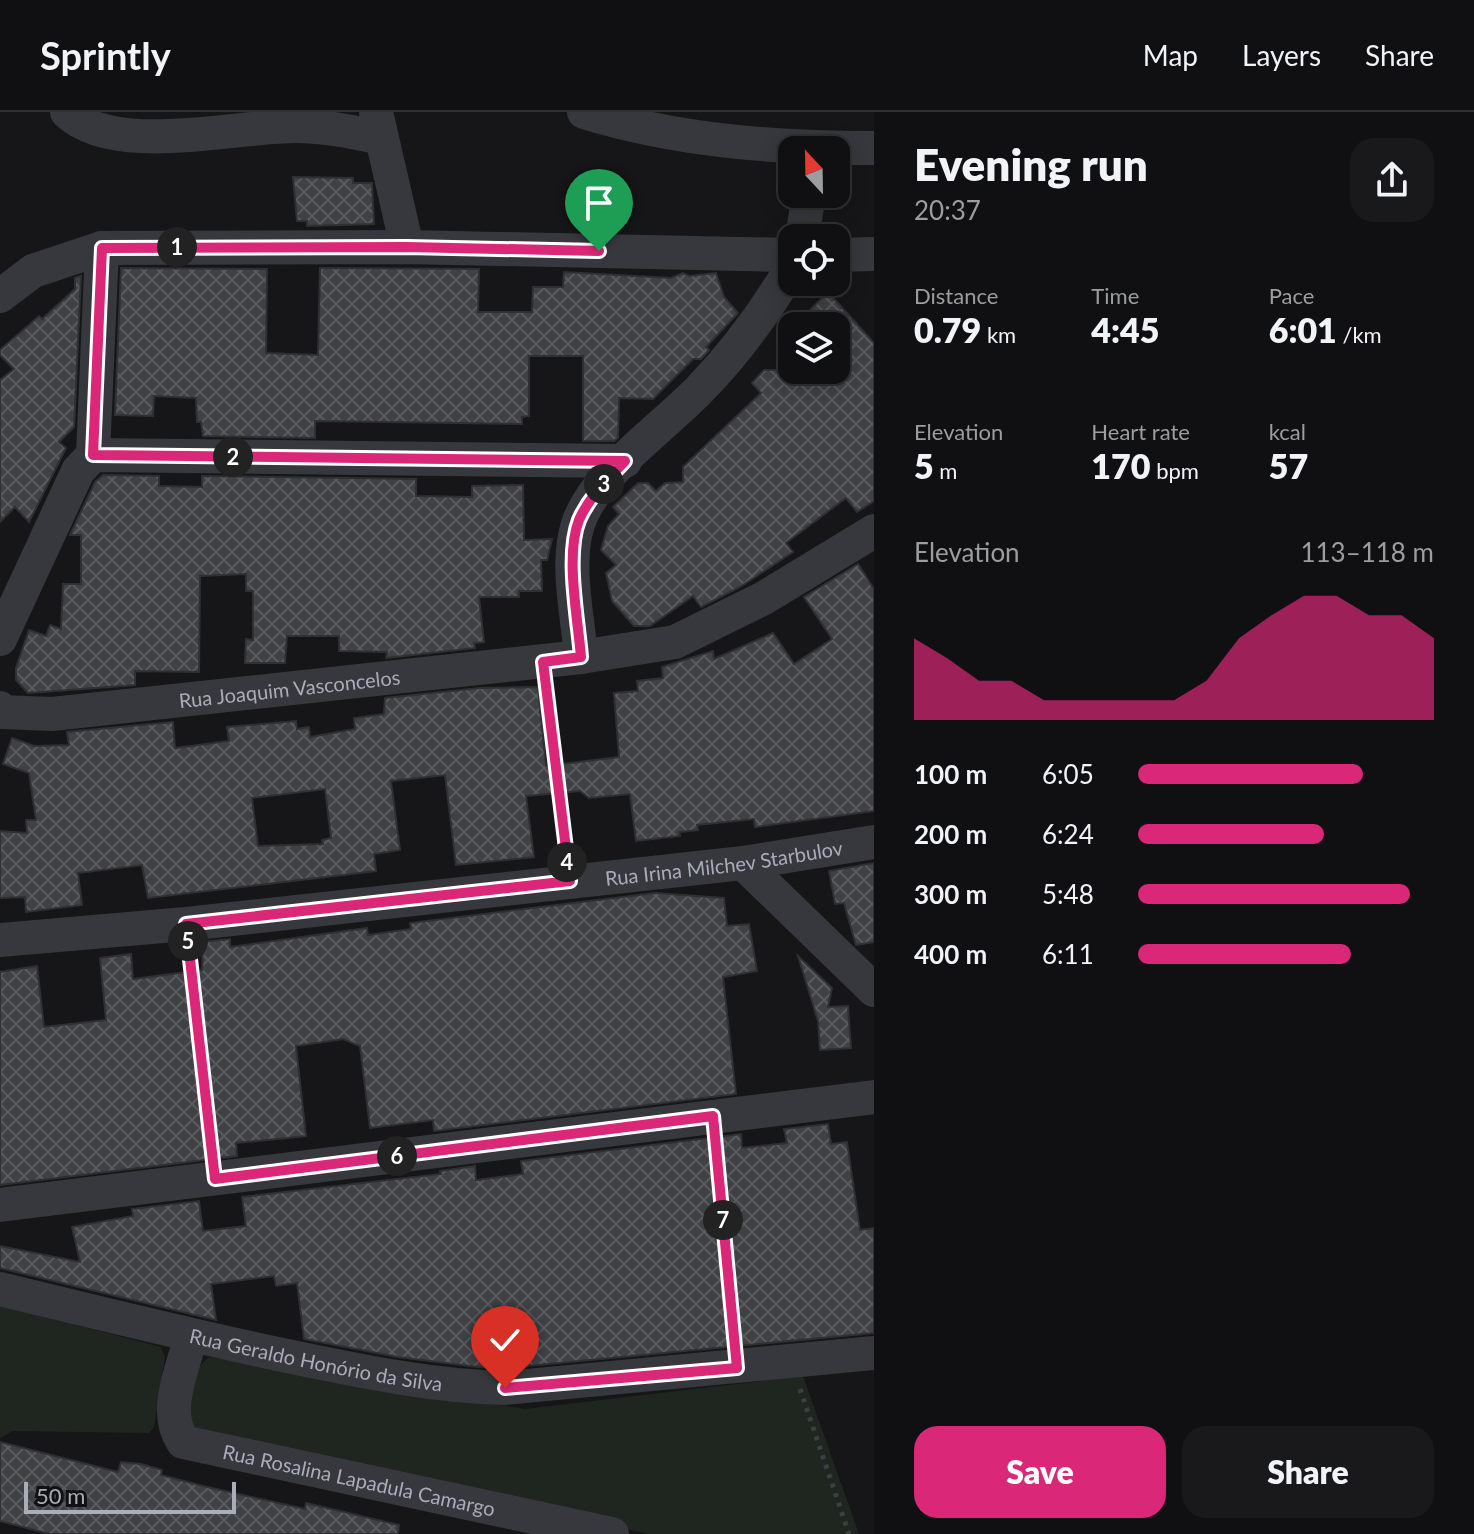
<!DOCTYPE html>
<html lang="en">
<head>
<meta charset="utf-8">
<style>
	:root { --surface:#101012; --page:#19191b; --text:#f1f3f6; --muted:#9c9d9f; --line:#303032; --accent:#db2777 }
	body { margin:0; font-family:Lato,sans-serif; background:var(--page); color:var(--text); height:100vh; display:flex; flex-direction:column; font-size:30px; white-space:nowrap }
	* { box-sizing:border-box; margin:0 }
	p { font-size:26px; color:var(--muted) }
	.icon { flex:none; width:44px; height:44px; fill:none; stroke:currentColor; stroke-width:2; stroke-linecap:round; stroke-linejoin:round }
	.map { position:relative; flex:1; overflow:hidden }
	.details { display:flex; flex-direction:column; background:var(--surface); width:600px }
	.details>* { flex:none }
	.needle { width:52px; rotate:338deg }
	.tools { position:absolute; left:778px; top:24px; display:grid; gap:16px }
	.tools a { display:grid; place-items:center; width:72px; height:72px; border-radius:16px; background:var(--surface); box-shadow:0 4px 20px #0003,0 0 0 2px var(--line); font-size:40px }
	.scale { position:absolute; left:24px; bottom:20px; width:212px; box-sizing:border-box; padding-left:8px; border:4px solid #a8adb8; border-top:0; font-size:22px; line-height:28px; white-space:nowrap; color:#a8adb8; -webkit-text-stroke:6px #111113; paint-order:stroke }
	.pin { position:absolute; display:grid; place-items:center; width:68px; height:68px; color:#fff; margin:-82px -34px; border-radius:50% 50% 50% 0; rotate:-45deg; box-shadow:0 0 8px #0007 }
	.pin .icon { rotate:45deg }
	.km { position:absolute; width:40px; height:40px; margin:-20px; border-radius:50%; background:#222; color:#fff; font-size:22px; line-height:40px; text-align:center }
	.round { display:grid; place-items:center; flex:none; width:84px; height:84px; border-radius:24px; background:var(--page) }
	.summary { display:flex; align-items:center; justify-content:space-between; height:136px; padding:0 40px }
	h1 { font-size:44px; font-weight:800; line-height:60px }
	.figures { display:grid; grid-template-columns:repeat(3,1fr); gap:12px; height:136px; padding:8px 40px }
	.figures div { display:grid; align-content:center }
	.figures b { font-size:34px; font-weight:800 }
	.figures small { font-size:22px; font-weight:400 }
	.figures p { font-size:22px }
	.chart { height:224px; padding:16px 40px }
	.chart p { display:flex; justify-content:space-between }
	.chart svg { width:100%; height:144px; margin-top:8px; fill:var(--accent); opacity:.7 }
	.button { display:flex; gap:16px; margin-top:auto; padding:16px 40px }
	.button a { flex:1; height:92px; border-radius:24px; background:var(--accent); color:#fff; font-size:32px; font-weight:800; line-height:92px; text-align:center }
	.button a+a { background:var(--page); color:var(--text) }
	ul { padding:0 40px; list-style:none; font-size:26px }
	li { display:grid; grid-template-columns:128px 96px 1fr; align-items:center; height:60px }
	li i { height:20px; border-radius:10px; background:var(--accent) }
	header { display:flex; align-items:center; gap:48px; box-sizing:border-box; height:112px; padding:0 40px; background:var(--surface); border-bottom:2px solid var(--line) }
	header strong { font-size:38px }
	nav { display:flex; gap:44px; margin-inline-start:auto; font-size:28px }
	main { display:flex; flex:1; min-height:0 }
	.map>svg:first-child { display:block }
</style>
</head>
<body>
<header>
<strong>Sprintly</strong>
<nav><a>Map</a><a>Layers</a><a>Share</a></nav>
</header>
<main>
<div class="map">
<svg width="874" height="1422" viewBox="0 0 874 1422">
	<defs>
		<pattern id="building-cross-hatch" width="8" height="8" patternUnits="userSpaceOnUse" patternTransform="scale(2)"><rect width="8" height="8" fill="#404145"/><path d="M0 0l8 8M0 8l8-8" fill="none" stroke="#595a5e"/></pattern>
	</defs>
	<rect width="100%" height="100%" fill="#161618"/>
	<!-- park -->
	<g fill="#1e261f">
		<polygon points="0,1193 161,1235 165,1246 154,1315 149,1321 13,1319 0,1326"/>
		<path d="M209 1245 525 1297 803 1264 859 1422H649L194 1325C186 1298 183 1265 209 1245Z"/>
	</g>
	<!-- building -->
	<g fill="url(#building-cross-hatch)" stroke="#303034" stroke-width="2" fill-rule="evenodd">
		<polygon points="293,65 353,66 353,71 372,71 374,112 307,114 307,109 297,109"/>
		<polygon points="121,156 267,157 266,241 318,243 320,156 479,157 478,200 532,200 533,175 563,175 564,160 671,166 683,161 689,164 716,161 724,185 738,201 706,235 709,238 701,247 693,247 653,287 619,286 618,326 614,329 583,329 583,244 529,244 529,304 522,305 522,312 315,309 315,326 203,324 201,310 197,310 196,286 154,284 153,304 115,303"/>
		<polygon points="81,164 74,315 59,330 66,336 29,410 15,395 0,410 0,268 14,257 0,243 0,238 39,204 42,207 75,177 75,166"/>
		<polygon points="828,180 874,231 874,389 857,400 846,386 786,431 793,440 740,475 701,495 693,484 650,514 634,514 612,489 606,461 616,453 601,438 608,414 619,402 613,395 638,371 648,371 656,379 665,371 683,370 683,355 761,281 752,271 764,258 836,258 836,214 794,214"/>
		<polygon points="103,363 159,364 159,374 202,375 202,364 416,367 416,384 472,385 472,374 523,373 524,428 552,427 547,448 541,448 542,479 519,479 519,485 479,485 484,530 474,531 475,536 386,546 387,540 339,539 339,524 287,524 285,551 245,551 246,527 253,528 253,479 246,479 246,462 200,464 199,560 135,559 135,573 28,581 16,568 16,556 29,518 46,524 50,513 61,517 63,472 81,472 81,423 70,423 95,370"/>
		<path d="M858 452 874 477V699L755 715 754 707 697 713 698 718 679 720 680 724 636 729 630 682 589 686 580 679 526 684 534 745 456 753 445 663 391 669 400 738 374 742 376 759 148 786 142 753 78 761 82 793 26 800 25 785 0 786V719L27 721 26 708H36L29 661 3 652 12 626 34 634 69 633 67 620 173 610 175 636 229 629 227 615 296 609 297 617 309 615 310 625 355 617 354 606 384 602 385 586 480 576 538 575 546 654 619 645 614 581 638 579 637 569 663 566 662 555 713 539 714 547 773 521 794 552 832 527 804 485ZM325 677 331 726 322 728 323 732 258 734 252 686Z"/>
		<polygon points="874,751 874,830 856,833 844,791 835,792 829,759"/>
		<polygon points="655,781 724,786 727,814 749,812 757,859 723,865 736,982 434,1019 433,1008 370,1016 360,934 343,927 296,934 306,1024 236,1031 237,1044 0,1073 0,860 37,854 44,915 106,908 100,846 131,842 133,867 202,858 203,830 230,827 230,835 367,816 368,823 411,817 410,811"/>
		<polygon points="798,844 832,876 828,895 848,894 851,936 820,938 818,909"/>
		<polygon points="828,1012 831,1032 847,1030 860,1118 874,1116 874,1221 505,1256 478,1255 398,1245 304,1227 297,1171 276,1174 274,1164 211,1172 216,1208 0,1156 0,1134 80,1150 72,1115 133,1104 132,1097 199,1089 203,1119 246,1114 242,1085 441,1062 440,1059 475,1054 476,1068 523,1062 521,1049 741,1022 742,1036 787,1031 784,1017"/>
		<polygon points="0,1330 118,1360 121,1350 141,1352 162,1358 161,1363 203,1374 305,1397 306,1391 399,1413 398,1422 50,1422 0,1409"/>
	</g>
	<g fill="none" stroke-linecap="round" stroke-linejoin="round">
		<!-- path -->
		<g stroke="#3d3f44" stroke-width="5" stroke-dasharray="4 6" stroke-linecap="butt">
			<polyline points="546,578 566,743"/>
			<polyline points="189,841 212,1038"/>
			<polyline points="716,1033 734,1226"/>
			<polyline points="800,1277 849,1422"/>
		</g>
		<!-- minor -->
		<g stroke="#37383d" stroke-width="34">
			<path d="M67 0C115 45 233 14 296 14 325 14 353 20 381 26"/>
			<polyline points="376,0 407,135"/>
			<path d="M584 0C678 29 776 36 874 36"/>
			<polyline points="802,126 809,82"/>
			<polyline points="836,143 874,142"/>
			<path d="M792 155C766 199 736 240 700 277 664 315 595 361 578 412 565 452 578 504 581 545L675 530 764 486 874 419"/>
			<polyline points="0,184 33,159 102,136 407,135 792,143"/>
			<polyline points="93,343 102,136"/>
			<polyline points="0,527 78,359 93,343 625,349"/>
			<path id="s1" d="M0 596 1 600 52 602 581 545"/>
			<polyline points="743,751 874,878"/>
			<path id="s2" d="M0 828 186 812 743 751 874 730"/>
			<polyline points="0,1093 874,985"/>
			<path id="s3" d="M0 1177C95 1200 191 1224 287 1244 360 1259 430 1274 505 1276L874 1241"/>
			<path id="s4" d="M191 1224C183 1257 162 1299 183 1330L612 1422"/>
		</g>
	</g>
	<g fill="none" stroke-linecap="round" stroke-linejoin="round">
		<!-- route casing -->
		<g stroke="#fff" stroke-width="16">
			<path id="route" d="M505 1276 737 1256 713 1004 215 1067 186 812 570 769 543 550 581 545C578 507 565 443 579 408 589 385 608 367 625 349L93 343 102 136 407 135 599 139"/>
		</g>
		<!-- route -->
		<use href="#route" stroke="#db2777" stroke-width="10"/>
	</g>
	<g text-anchor="middle" dominant-baseline="central" stroke-width="6" stroke-linejoin="round" paint-order="stroke">
		<!-- street labels -->
		<g font-size="20" fill="#a8adb8" stroke="#111113">
			<text stroke="none"><textPath href="#s1" startOffset="294">Rua Joaquim Vasconcelos</textPath></text>
			<text stroke="none"><textPath href="#s2" startOffset="728">Rua Irina Milchev Starbulov</textPath></text>
			<text stroke="none"><textPath href="#s3" startOffset="324">Rua Geraldo Honório da Silva</textPath></text>
			<text stroke="none"><textPath href="#s4" startOffset="290">Rua Rosalina Lapadula Camargo</textPath></text>
		</g>
	</g>
</svg>
<div class="tools">
<a><svg class="needle" viewBox="-14 -14 28 28"><path d="M0-13l5 13h-10z" fill="#e53935"/><path d="M0 13l5-13h-10z" fill="#9c9d9f"/></svg></a>
<a><svg class="icon" aria-label="locate" viewBox="0 0 24 24"><circle cx="12" cy="12" r="6"/><path d="M12 2v4M12 18v4M2 12h4M18 12h4"/></svg></a>
<a><svg class="icon" aria-label="layers" viewBox="0 0 24 24"><path d="M12 4l9 5-9 5-9-5zM3 14l9 5 9-5"/></svg></a>
</div>
<div class="scale">50 m</div>
<div class="pin" style="left:599px;top:139px;background:#1e9e55"><svg class="icon" aria-label="arrive" viewBox="0 0 24 24"><path d="M6 21V4h12l-3 4 3 4H6"/></svg></div>
<div class="pin" style="left:505px;top:1276px;background:#d93025"><svg class="icon" aria-label="check" viewBox="0 0 24 24"><path d="M5 12l5 5 9-10"/></svg></div>
<b class="km" style="left:177px;top:135px">1</b>
<b class="km" style="left:233px;top:345px">2</b>
<b class="km" style="left:604px;top:372px">3</b>
<b class="km" style="left:567px;top:750px">4</b>
<b class="km" style="left:188px;top:829px">5</b>
<b class="km" style="left:397px;top:1044px">6</b>
<b class="km" style="left:723px;top:1108px">7</b>
</div>
<section class="details">
<div class="summary"><div><h1>Evening run</h1><p>20:37</p></div><a class="round"><svg class="icon" aria-label="share" viewBox="0 0 24 24"><path d="M12 15V3M7 8l5-5 5 5M5 13v7h14v-7"/></svg></a></div>
<div class="figures">
<div><p>Distance</p><b>0.79<small> km</small></b></div>
<div><p>Time</p><b>4:45</b></div>
<div><p>Pace</p><b>6:01<small> /km</small></b></div>
</div>
<div class="figures">
<div><p>Elevation</p><b>5<small> m</small></b></div>
<div><p>Heart rate</p><b>170<small> bpm</small></b></div>
<div><p>kcal</p><b>57</b></div>
</div>
<div class="chart"><p><span>Elevation</span>113–118 m</p>
<svg viewBox="0 0 160 44" preserveAspectRatio="none"><path d="M0 44V19L10 25L20 32L30 32L40 38L50 38L60 38L70 38L80 38L90 32L100 19L110 12L120 6L130 6L140 12L150 12L160 19V44z"/></svg>
</div>
<ul>
<li><b>100 m</b>6:05<i style="width:76%"></i></li>
<li><b>200 m</b>6:24<i style="width:63%"></i></li>
<li><b>300 m</b>5:48<i style="width:92%"></i></li>
<li><b>400 m</b>6:11<i style="width:72%"></i></li>
</ul>
<div class="button"><a>Save</a><a>Share</a></div>
</section>
</main>
</body>
</html>
